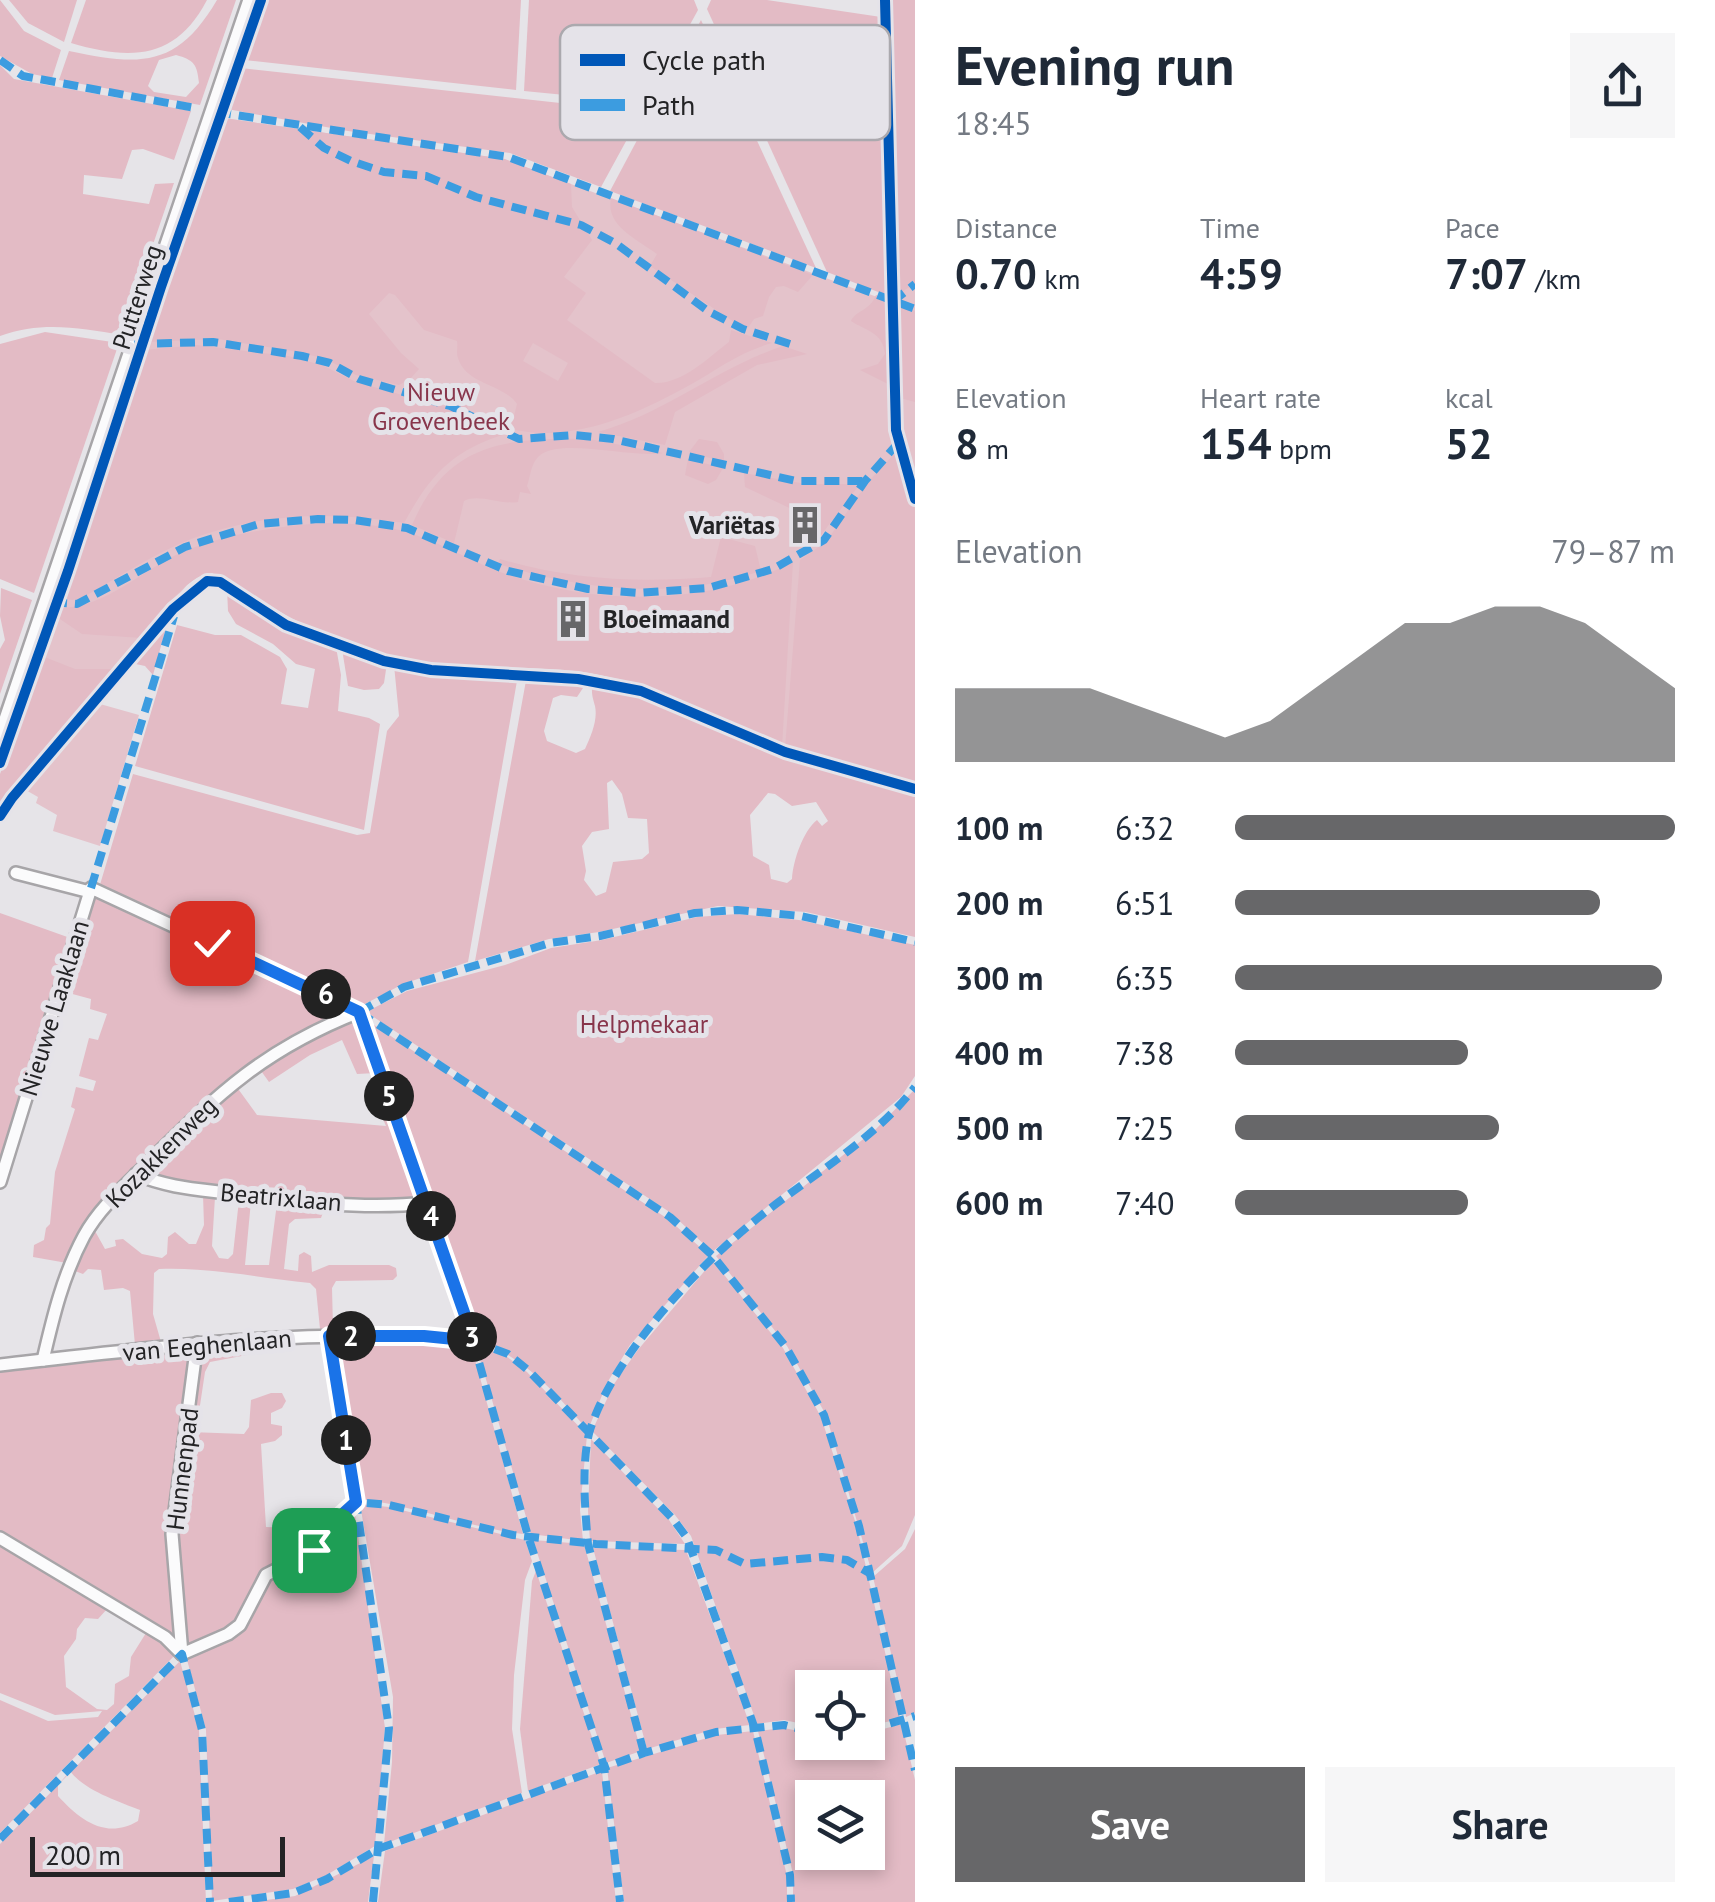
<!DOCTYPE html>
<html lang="en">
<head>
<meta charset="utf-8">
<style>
	:root { --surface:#fff; --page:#f6f6f7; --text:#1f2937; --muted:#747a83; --accent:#676769 }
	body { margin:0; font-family:"PT Sans",sans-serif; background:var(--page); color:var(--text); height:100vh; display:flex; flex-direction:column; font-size:38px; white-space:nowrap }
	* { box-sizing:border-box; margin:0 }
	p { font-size:32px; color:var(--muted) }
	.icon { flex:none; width:55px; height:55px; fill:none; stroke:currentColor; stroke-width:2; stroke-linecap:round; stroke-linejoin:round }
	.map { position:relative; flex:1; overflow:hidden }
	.panel { display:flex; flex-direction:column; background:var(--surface); width:800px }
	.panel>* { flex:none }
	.buttons { position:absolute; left:795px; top:1670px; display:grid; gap:20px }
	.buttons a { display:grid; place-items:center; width:90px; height:90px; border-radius:0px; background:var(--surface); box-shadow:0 5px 15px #0003; font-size:50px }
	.scale { position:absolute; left:30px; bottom:25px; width:255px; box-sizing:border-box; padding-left:10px; border:5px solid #232325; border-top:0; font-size:28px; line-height:35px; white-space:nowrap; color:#232325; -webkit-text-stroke:8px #e5e3e9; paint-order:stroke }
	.pin { position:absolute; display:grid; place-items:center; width:85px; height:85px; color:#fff; margin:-42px; border-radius:20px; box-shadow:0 5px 15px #0006 }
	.km { position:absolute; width:50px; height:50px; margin:-25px; border-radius:50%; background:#222; color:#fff; font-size:28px; line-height:50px; text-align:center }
	.round { display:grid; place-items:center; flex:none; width:105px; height:105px; border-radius:0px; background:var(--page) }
	.summary { display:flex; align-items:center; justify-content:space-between; height:170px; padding:0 40px }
	h1 { font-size:55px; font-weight:700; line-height:75px }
	.figures { display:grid; grid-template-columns:repeat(3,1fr); gap:15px; height:170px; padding:10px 40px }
	.figures div { display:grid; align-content:center }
	.figures b { font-size:42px; font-weight:700 }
	.figures small { font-size:28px; font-weight:400 }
	.figures p { font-size:28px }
	.chart { height:280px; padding:20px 40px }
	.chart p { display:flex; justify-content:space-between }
	.chart svg { width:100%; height:180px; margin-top:10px; fill:var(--accent); opacity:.7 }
	.cta { display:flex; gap:20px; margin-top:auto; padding:20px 40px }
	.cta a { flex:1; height:115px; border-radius:0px; background:var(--accent); color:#fff; font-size:40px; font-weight:700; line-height:115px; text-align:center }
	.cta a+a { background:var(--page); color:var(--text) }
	ul { padding:0 40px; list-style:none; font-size:32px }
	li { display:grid; grid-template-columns:160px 120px 1fr; align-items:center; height:75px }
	li i { height:25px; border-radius:12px; background:var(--accent) }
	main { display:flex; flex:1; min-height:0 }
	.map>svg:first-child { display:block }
</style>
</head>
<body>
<main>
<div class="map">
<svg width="915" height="1902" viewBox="0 0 915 1902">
	<rect width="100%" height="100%" fill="#e6e4e8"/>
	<!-- green -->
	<g fill="#e4c3cb">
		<polygon points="915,0 915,789 781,746 650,687 235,586 212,572 200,575 187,585 0,809 9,753 224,118 503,159 896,304 891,32"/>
		<polygon points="100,704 139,715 100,846 53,831 57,815 36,803 38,797 24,789"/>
	</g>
	<!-- forest -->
	<g fill="#e3bbc5" fill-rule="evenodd">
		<polygon points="0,0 24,31 61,50 52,78 32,74 0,56"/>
		<polygon points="9,0 77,0 64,42 28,23"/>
		<path d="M86 0H207C176 59 132 61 71 43Z"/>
		<path d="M217 0H236L200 105 59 80 69 51C141 66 177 68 217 0ZM176 55C194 60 197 64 199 83L186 97 154 92 148 86 159 60Z"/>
		<polygon points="265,0 521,0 516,90 244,60"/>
		<polygon points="529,0 694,0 698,10 647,103 524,91"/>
		<polygon points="711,0 767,0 881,17 891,297 827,272 707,9"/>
		<polygon points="891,0 915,0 915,283 896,296"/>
		<polygon points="701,20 816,268 610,191"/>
		<path d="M0 65 14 79 191 111 174 160 143 149 132 150 122 179 84 175 83 194 149 204 155 184 174 183 122 335C79 328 42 321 0 336Z"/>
		<polygon points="241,68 642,112 601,187 510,153 348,131 227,109"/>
		<path d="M224 118 505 159 571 184 572 207 592 240 564 277 586 293 567 320 655 383C682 384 708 358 729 342L731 330 772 343C739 352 717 370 688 386 632 417 558 450 494 423L513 420 517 404C504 384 466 385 458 358 456 353 458 347 457 341L424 330 395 295 389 293 369 314 401 353 419 369 410 379 399 385 356 375 326 359 298 352 218 339 147 342ZM533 343 568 363 558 381 523 361Z"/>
		<path d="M611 198 813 275 798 292 784 286 776 287 769 297 763 316 754 319 748 328 740 326 650 266 657 254C637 239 605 226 611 198Z"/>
		<path d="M876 295 892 302 894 387 860 370 878 364 885 354C883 332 866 331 851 321 856 310 870 311 876 295Z"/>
		<polygon points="895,303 915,311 915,402 900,398"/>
		<polygon points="45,332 119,343 34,593 0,579 0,344"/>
		<path d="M197 345 288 356 322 365 356 382 445 407 505 434C452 451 431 474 404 523 333 511 260 513 191 539 153 554 117 578 82 598L72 600 61 597 144 350Z"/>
		<path d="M783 346 807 354 757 365 675 412 665 445 598 432C666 413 717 368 783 346Z"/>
		<polygon points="454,388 466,395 468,410 436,397 442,390"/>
		<path d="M589 439 663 453C635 459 557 436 538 457 531 464 530 477 527 486L531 494 520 492 518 502C500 505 478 493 464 501L454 543 412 525C448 441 507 438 589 439Z"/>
		<polygon points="699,439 717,442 724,454 724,462 689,452"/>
		<polygon points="898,450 915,509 915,785 785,748 800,560 826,542 868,482"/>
		<polygon points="688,459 723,468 716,480 708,484 685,475"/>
		<polygon points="744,473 806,484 860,484 815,543 819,522 745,487"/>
		<path d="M327 523C350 524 373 524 395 529 435 538 470 562 509 575 599 606 708 606 793 562L782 747C720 718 657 683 590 673 523 663 448 673 384 656 320 639 269 605 212 573 184 575 160 618 142 638L82 634 54 615 57 608C105 609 140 571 182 552 229 533 277 526 327 523Z"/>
		<path d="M721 537 755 546 761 571C674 600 584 591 498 564L500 559C570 580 639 583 711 577Z"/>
		<polygon points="1,588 32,600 0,694 0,649 5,640 0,616"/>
		<polygon points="227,589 268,616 336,647 341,675 338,711 369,718 380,724 364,830 135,766 177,625 215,635 241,635 280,657 287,669 281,704 308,708 315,669 296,664 273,644 236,624 228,611"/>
		<polygon points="169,617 153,675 145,666 131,663"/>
		<polygon points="342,649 387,663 384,683 379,689 364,690 348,686"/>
		<polygon points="42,656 75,669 116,669 0,810 0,774"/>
		<polygon points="394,665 518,675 468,962 403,984 361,1006 99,888 133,774 357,835 370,833 387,731 399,716"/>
		<path d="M527 675 584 679 583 688 577 697 561 695 553 698 544 731 547 741 576 753 585 749C591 736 598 720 595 706 592 695 591 693 593 681L655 697 794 759 915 796V937L806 912 718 906 599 932 549 939 475 961ZM612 780 622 794 628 818 647 819 649 853 642 859 613 862 606 892 596 896 584 880 586 871 582 846 592 832 609 829 607 783ZM768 793 775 794 792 806 816 802 828 821 822 826 817 820C803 831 793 861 792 879L787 883 771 879 769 865 753 856 750 815Z"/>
		<path d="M95 897 344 1013C258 1052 211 1092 145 1159 113 1191 84 1220 67 1263L33 1257 34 1245 44 1240 46 1228 50 1224 55 1172 75 1109 71 1107 76 1087 93 1091 96 1081 79 1076 89 1038 98 1040 107 1014 90 1009 91 999 65 992Z"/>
		<polygon points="0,913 73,939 0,1175"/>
		<polygon points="737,914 799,920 915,945 915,1076 901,1097 712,1252 671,1213 366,1012 407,991 505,965 551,948 602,940 697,917"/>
		<polygon points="351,1021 357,1025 376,1073 357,1074 342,1040 310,1055 269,1082 259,1068 317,1034"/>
		<path d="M368 1021 668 1219 709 1255 630 1345 607 1383 588 1430C550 1388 529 1361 476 1339Z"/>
		<path d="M236 1086 257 1115 386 1126 372 1095 382 1090 420 1198C385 1204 347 1199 312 1196 256 1192 197 1190 144 1173Z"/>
		<polygon points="915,1089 915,1515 902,1546 872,1573 826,1415 787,1346 716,1256 876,1129"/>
		<path d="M203 1195 215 1197 212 1246 219 1258 228 1259 233 1254 239 1200 251 1201 245 1265H269L277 1203 325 1207 321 1218 295 1219 289 1224 284 1269 298 1271 299 1255 304 1252 311 1256 312 1272 329 1265H389L396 1268 397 1276 393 1280 336 1281 332 1288 333 1328 320 1329 316 1289 310 1283C260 1278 210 1267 159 1269L154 1273 153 1314 161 1342 135 1345 130 1291 123 1288 104 1290 101 1270 88 1269 83 1274 75 1271 95 1231 105 1249 116 1246 115 1240 123 1239 142 1254 162 1258 167 1254 168 1237 175 1232 189 1244H196L204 1225Z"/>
		<polygon points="713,1261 783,1348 821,1417 857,1527 900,1719 868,1726 868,1688 812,1688 812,1726 784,1720 757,1724 691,1536 675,1515 592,1431 614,1384 637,1351"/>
		<path d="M332 1338 471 1345 523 1534C467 1527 415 1506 360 1499Z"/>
		<polygon points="261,1343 252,1354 210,1362 205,1372 199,1412 192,1418 203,1349"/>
		<polygon points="476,1345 506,1356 527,1372 587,1435 580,1510 583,1541 531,1534"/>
		<polygon points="192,1350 168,1525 174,1638 0,1533 0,1372"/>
		<polygon points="271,1393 282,1393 286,1401 282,1408 271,1413 271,1424 282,1426 282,1435 275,1441 261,1444 266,1527 293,1528 303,1553 261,1575 235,1625 187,1646 178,1548 190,1432 244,1434 249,1427 251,1400"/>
		<polygon points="591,1439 669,1520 685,1544 590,1541 588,1511"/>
		<polygon points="360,1504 389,1507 525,1540 532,1561 525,1580 514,1675 512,1729 522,1793 384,1844 392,1762 393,1697"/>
		<polygon points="354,1507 385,1728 375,1846 325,1876 293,1889 212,1901 206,1730 186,1656 230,1637 268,1577 308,1558"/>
		<polygon points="915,1529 915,1713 906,1717 873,1577 905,1549"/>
		<polygon points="533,1540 584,1544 641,1751 606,1763"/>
		<polygon points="0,1544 107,1609 98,1619 85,1618 77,1629 76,1639 64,1656 66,1687 97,1709 107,1710 114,1704 115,1684 129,1676 131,1657 146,1633 176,1654 0,1833 0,1700 48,1721 98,1717 102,1711 55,1715 0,1693"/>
		<polygon points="593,1548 686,1550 750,1725 715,1729 647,1749"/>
		<polygon points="536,1571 601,1764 528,1791 520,1729 532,1581"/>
		<path d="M180 1661 199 1730 206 1902H0V1844ZM70 1771C84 1790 117 1801 140 1810L138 1821C106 1840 80 1820 58 1796V1785Z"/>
		<path d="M902 1724 915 1780V1902H793V1874L758 1731 784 1728 812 1734V1742H868V1733ZM812 1798H868V1852H812Z"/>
		<polygon points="753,1731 787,1876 787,1902 624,1902 607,1768 717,1735"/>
		<polygon points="602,1771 616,1902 378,1902 385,1851"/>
		<polygon points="374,1856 368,1902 252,1902 295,1896"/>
	</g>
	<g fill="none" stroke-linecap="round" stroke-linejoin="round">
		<!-- minor casing -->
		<g stroke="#a7a5a8" stroke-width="16">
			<g id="minor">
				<polyline points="16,873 90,892"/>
				<path d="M136 1174C166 1187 195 1189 227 1193 291 1201 362 1210 427 1203"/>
				<polyline points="0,1182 91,888 359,1012"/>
				<path d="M43 1360C53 1317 63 1275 84 1236 100 1207 126 1185 149 1162 220 1092 265 1049 359 1012"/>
				<path d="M0 1365C157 1347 315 1326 473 1341L359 1012"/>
				<polyline points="0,1538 165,1637 182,1654"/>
				<polyline points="182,1654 228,1634 240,1625 266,1575 315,1550 334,1523 356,1502 329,1336"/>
				<polyline points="182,1654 172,1534 197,1343"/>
			</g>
		</g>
		<!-- major casing -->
		<g stroke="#a7a5a8" stroke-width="20">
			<polyline id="major" points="0,740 251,0"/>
		</g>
		<!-- minor -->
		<use href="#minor" stroke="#fbfbfc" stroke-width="11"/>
		<!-- major -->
		<use href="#major" stroke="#fbfbfc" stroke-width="15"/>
		<!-- quiet -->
		<g stroke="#3c9ce0" stroke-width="8" stroke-dasharray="15 8" stroke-linecap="butt">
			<polyline points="0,60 23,76 195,108"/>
			<polyline points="216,112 508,157 915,309"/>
			<polyline points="300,127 324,148 351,161 384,172 426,176 476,197 581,225 615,243 708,311 743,329 790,344"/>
			<polyline points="892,302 915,284"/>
			<polyline points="134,344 213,342 302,356 330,363 359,379 450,406 519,439 574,435 613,439 796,481 865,481"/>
			<polyline points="52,602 77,604 185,547 220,536 259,524 318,519 354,520 407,528 508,571 588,589 638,593 708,588 773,569 824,540 865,481 898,443 900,449"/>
			<polyline points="91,888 174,616"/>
			<polyline points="359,1012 670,1217 713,1256 786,1347 824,1415 859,1526 915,1770"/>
			<polyline points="359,1012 404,987 550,943 600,936 695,913 737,910 801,916 915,942"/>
			<polyline points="473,1341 508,1354 528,1370 673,1519 687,1538 755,1729 790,1875 791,1902"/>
			<polyline points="473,1341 528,1536 604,1766 620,1902"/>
			<polyline points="868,1730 915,1716"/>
			<path d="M644 1753 588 1544C585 1511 581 1461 590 1430 614 1355 697 1267 758 1218 810 1176 873 1141 915 1087"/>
			<polyline points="0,1839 182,1654 202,1730 210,1902"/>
			<polyline points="229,1902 293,1893 327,1879 378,1849 644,1753 716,1732 784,1725 812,1732"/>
			<polyline points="373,1902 389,1728 356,1502 389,1505 513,1535 596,1544 716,1550 745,1564 822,1557 847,1560 871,1574"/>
		</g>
		<!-- cycleway casing -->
		<g stroke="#e5e3e9" stroke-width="16">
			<g id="cycleway">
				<polyline points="885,0 896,430 915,499"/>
				<polyline points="0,763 68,571 161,287 261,0"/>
				<polyline points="0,816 12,798 173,609 207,581 220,582 286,625 384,661 431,670 578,679 641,691 785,752 915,789"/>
			</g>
		</g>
		<!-- cycleway -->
		<use href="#cycleway" stroke="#0057b8" stroke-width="10"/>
	</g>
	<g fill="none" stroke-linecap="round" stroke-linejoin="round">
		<!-- route casing -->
		<g stroke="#fff" stroke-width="20">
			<polyline id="route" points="212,943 359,1012 474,1341 424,1336 329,1336 356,1502 334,1522 314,1550"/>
		</g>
		<!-- route -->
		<use href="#route" stroke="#1a73e8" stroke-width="12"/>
	</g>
	<!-- icons -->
	<defs>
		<g id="building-bare" transform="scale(3)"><path d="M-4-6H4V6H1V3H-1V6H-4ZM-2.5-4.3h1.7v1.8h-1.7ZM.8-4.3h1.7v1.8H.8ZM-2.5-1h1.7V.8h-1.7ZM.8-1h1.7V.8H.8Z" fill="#676769" stroke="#e5e3e9" stroke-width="2.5" paint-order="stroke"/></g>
	</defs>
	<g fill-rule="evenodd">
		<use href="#building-bare" x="805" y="525"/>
		<use href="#building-bare" x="573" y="619"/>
	</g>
	<g text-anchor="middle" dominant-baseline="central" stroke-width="10" stroke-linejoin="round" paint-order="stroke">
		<!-- street labels -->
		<g font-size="25" fill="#232325" stroke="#e5e3e9">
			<text transform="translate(137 297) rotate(-72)">Putterweg</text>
			<text transform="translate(54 1008) rotate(-73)">Nieuwe Laaklaan</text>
			<text transform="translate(161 1152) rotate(-45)">Kozakkenweg</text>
			<text transform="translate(281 1197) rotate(5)">Beatrixlaan</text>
			<text transform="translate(207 1345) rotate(-5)">van Eeghenlaan</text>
			<text transform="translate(182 1469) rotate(-83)">Hunnenpad</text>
		</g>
		<!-- park labels -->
		<g font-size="25" fill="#88354b" stroke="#e5e3e9">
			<text x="441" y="392">Nieuw<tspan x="441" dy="29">Groevenbeek</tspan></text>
			<text x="644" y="1024">Helpmekaar</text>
		</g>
		<!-- poi labels -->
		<g font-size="25" font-weight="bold" fill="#232325" stroke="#e5e3e9" text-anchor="end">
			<text x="775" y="525">Variëtas</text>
			<text x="603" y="619" text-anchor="start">Bloeimaand</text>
		</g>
	</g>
	<!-- legend -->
	<rect x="560" y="25" width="330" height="115" rx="15" fill="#e5e3e9" stroke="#aba9ae" stroke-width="2.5"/>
	<rect x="580" y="54" width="45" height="12" fill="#0057b8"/>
	<rect x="580" y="99" width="45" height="12" fill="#3c9ce0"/>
	<g font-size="28" fill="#232325">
		<text x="642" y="70">Cycle path</text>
		<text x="642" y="115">Path</text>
	</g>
</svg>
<div class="buttons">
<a><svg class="icon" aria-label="locate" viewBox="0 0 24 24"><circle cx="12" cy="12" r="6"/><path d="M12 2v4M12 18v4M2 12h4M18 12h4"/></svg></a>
<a><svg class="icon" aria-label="layers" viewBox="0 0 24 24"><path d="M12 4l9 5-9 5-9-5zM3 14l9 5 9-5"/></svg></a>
</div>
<div class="scale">200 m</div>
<div class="pin" style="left:314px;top:1550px;background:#1e9e55"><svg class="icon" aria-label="arrive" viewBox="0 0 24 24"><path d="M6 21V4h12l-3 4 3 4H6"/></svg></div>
<div class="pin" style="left:212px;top:943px;background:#d93025"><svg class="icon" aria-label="check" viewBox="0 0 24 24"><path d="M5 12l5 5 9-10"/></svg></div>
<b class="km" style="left:346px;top:1440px">1</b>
<b class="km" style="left:351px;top:1336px">2</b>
<b class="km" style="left:472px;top:1337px">3</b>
<b class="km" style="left:431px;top:1216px">4</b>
<b class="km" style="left:389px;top:1096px">5</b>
<b class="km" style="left:326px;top:994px">6</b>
</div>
<section class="panel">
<div class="summary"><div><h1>Evening run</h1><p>18:45</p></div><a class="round"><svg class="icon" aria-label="share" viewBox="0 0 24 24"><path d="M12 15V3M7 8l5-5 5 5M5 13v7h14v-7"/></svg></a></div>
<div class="figures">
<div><p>Distance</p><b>0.70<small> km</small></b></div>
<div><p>Time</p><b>4:59</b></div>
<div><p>Pace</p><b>7:07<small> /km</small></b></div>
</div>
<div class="figures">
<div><p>Elevation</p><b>8<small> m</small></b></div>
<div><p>Heart rate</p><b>154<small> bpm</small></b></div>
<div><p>kcal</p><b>52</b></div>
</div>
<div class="chart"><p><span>Elevation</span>79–87 m</p>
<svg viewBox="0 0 160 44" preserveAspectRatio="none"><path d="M0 44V26L10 26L20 26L30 26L40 30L50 34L60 38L70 34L80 26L90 18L100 10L110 10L120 6L130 6L140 10L150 18L160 26V44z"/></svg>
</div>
<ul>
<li><b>100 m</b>6:32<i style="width:100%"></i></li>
<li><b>200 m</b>6:51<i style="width:83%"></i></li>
<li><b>300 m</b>6:35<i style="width:97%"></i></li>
<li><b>400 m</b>7:38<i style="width:53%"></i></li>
<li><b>500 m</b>7:25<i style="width:60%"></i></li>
<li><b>600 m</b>7:40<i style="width:53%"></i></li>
</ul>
<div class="cta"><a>Save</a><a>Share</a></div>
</section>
</main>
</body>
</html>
